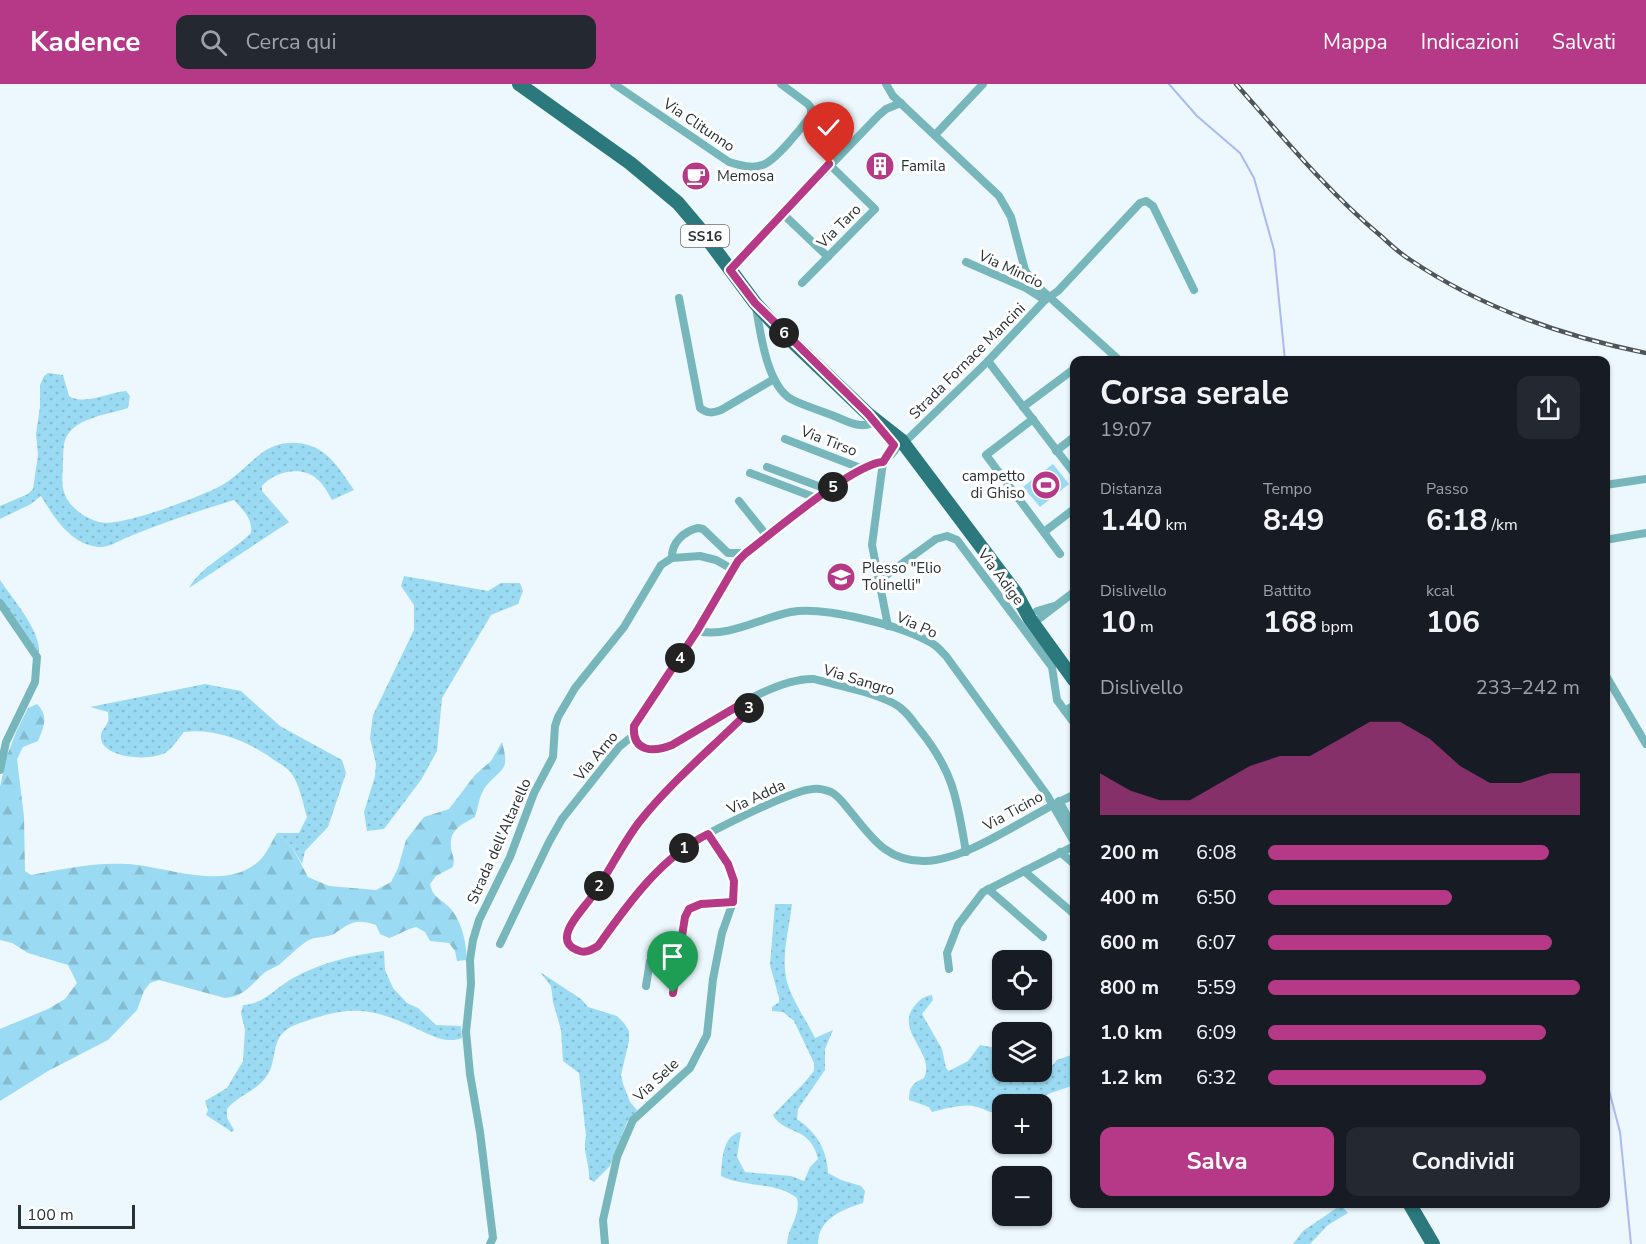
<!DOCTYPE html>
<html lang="it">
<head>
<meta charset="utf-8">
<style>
	:root { --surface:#171b24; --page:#242831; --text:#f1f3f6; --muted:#9ea1a6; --accent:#b63988 }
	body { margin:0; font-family:"Nunito Sans",sans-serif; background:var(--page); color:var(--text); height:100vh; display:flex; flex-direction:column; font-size:22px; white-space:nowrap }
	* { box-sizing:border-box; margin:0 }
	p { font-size:20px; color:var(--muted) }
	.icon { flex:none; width:33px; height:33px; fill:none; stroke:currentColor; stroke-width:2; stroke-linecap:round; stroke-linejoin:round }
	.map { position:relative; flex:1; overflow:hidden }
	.details { position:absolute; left:1070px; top:272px; width:540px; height:852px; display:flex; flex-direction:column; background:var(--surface); border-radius:12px; box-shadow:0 2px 4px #0004 }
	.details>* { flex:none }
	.fabs { position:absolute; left:992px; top:866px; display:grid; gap:12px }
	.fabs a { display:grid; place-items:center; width:60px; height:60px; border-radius:12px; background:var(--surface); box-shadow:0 2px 4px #0004; font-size:30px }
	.scale { position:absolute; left:18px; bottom:15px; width:117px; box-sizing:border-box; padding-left:6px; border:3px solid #293134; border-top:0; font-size:16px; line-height:21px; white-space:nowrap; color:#293134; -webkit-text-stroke:4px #fff; paint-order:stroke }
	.pin { position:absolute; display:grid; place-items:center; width:51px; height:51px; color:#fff; margin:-62px -26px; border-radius:50% 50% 50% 0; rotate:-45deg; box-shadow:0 0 6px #0007 }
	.pin .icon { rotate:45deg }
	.km { position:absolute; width:30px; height:30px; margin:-15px; border-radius:50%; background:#222; color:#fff; font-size:16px; line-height:30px; text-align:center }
	.round { display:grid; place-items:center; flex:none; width:63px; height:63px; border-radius:12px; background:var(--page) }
	.headline { display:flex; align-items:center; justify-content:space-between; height:102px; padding:0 30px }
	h1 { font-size:33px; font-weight:700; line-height:45px }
	.stats { display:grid; grid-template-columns:repeat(3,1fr); gap:9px; height:102px; padding:6px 30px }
	.stats div { display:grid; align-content:center }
	.stats b { font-size:30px; font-weight:700 }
	.stats small { font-size:16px; font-weight:400 }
	.stats p { font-size:16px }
	.chart { height:168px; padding:12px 30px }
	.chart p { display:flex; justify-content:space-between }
	.chart svg { width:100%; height:108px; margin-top:6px; fill:var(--accent); opacity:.7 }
	.cta { display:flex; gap:12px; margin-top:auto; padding:12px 30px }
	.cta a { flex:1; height:69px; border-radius:12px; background:var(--accent); color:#fff; font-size:24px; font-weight:700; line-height:69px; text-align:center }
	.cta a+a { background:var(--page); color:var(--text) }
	ul { padding:0 30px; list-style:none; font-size:20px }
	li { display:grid; grid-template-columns:96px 72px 1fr; align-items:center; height:45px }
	li i { height:15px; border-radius:8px; background:var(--accent) }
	header { display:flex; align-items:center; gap:36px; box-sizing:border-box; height:84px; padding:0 30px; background:var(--accent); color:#fff }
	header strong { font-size:28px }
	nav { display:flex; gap:33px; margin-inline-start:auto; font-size:21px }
	.search { width:420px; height:54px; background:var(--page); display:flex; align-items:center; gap:15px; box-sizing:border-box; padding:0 21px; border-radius:12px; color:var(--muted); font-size:22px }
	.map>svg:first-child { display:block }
</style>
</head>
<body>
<header>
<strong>Kadence</strong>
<div class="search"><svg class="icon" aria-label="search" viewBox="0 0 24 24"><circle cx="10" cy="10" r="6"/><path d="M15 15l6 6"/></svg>Cerca qui</div>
<nav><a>Mappa</a><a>Indicazioni</a><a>Salvati</a></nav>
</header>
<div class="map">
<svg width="1646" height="1160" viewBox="0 0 1646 1160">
	<defs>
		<pattern id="grass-dots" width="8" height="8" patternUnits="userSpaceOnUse" patternTransform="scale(1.5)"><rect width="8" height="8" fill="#9adaf2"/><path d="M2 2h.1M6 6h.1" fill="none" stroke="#85bcd0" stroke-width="1.8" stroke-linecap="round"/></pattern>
		<pattern id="forest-firs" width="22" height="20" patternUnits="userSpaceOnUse" patternTransform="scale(1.5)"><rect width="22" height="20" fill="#9adaf2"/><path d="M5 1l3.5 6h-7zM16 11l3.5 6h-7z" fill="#85bcd0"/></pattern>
	</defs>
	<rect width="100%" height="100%" fill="#ecf8fd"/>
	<!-- grass -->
	<g fill="url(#grass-dots)">
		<path d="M48 289 63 291 69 312C84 322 110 308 126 307L130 312 128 324C107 331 69 334 64 360 63 367 63 376 63 383 62 395 61 407 69 418 75 427 88 435 99 438 120 444 203 412 224 400 237 392 247 381 259 371 271 362 282 358 297 359 326 361 339 384 354 406L332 416C328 409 324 401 318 396 303 381 275 387 262 402V407L289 438 189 504C201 482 232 468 251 449 253 435 243 426 234 416 198 427 162 439 128 453 118 457 109 464 98 463 70 460 54 433 41 412L31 420 0 435V422L28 410 33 405 38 371 36 350 40 323V301L44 292Z"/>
		<polygon points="404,492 488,507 501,499 520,499 523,507 518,520 491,531 442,614 437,667 421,696 384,745 367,747 364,728 375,692 376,680 370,654 373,631 414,546 414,521 401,502"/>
		<path d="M0 496C12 514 41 547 39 569L0 515Z"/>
		<path d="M205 600 241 607 280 642 342 676 346 689 328 743 305 767 302 780 291 761 277 749H299L307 733C303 720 300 702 292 690 288 684 280 680 274 676 248 657 216 644 184 648 177 656 173 664 165 669 150 677 105 675 101 655 100 646 106 644 108 637 109 634 108 631 108 628L90 623Z"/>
		<path d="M775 820H792C789 847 779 878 789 904 795 921 807 937 815 954L833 946 825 965V986L798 1025 797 1035C816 1048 827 1065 828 1089L841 1096 861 1102 865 1107 863 1119C843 1125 818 1135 818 1160H787C788 1143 801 1132 797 1114 776 1097 745 1104 721 1092 722 1077 722 1051 741 1048L737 1073 745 1088 791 1092 804 1097 810 1083 818 1075C811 1042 784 1051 773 1031L804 999 814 987V979L794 937 783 928 772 927V923L779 918V914L770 881Z"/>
		<path d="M384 867 385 886 393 904 407 919 418 924 436 941 461 942 462 954C444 961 427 949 411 942 371 924 351 922 309 936 300 939 288 942 281 951 272 963 276 981 266 993 256 1007 237 1012 227 1025V1034L234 1046 232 1048 206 1031 208 1026 205 1017 227 1004 243 977 245 946 241 929 243 921C265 920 277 902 295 893 323 878 353 871 384 867Z"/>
		<path d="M540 888 581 915 588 923 617 932 624 939 629 947V957L621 991 623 1000 630 1018 637 1026 627 1038 610 1082 594 1098 589 1095C590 1080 582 1067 586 1052L579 989 563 977 561 946 553 918 551 902Z"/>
		<path d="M932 911 933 916 922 930 942 965 946 984 949 987 968 977 980 961 1002 965V987H1033L1036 991H1044L1057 976 1074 970V1001L1048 1010 1032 1020H1002V1029C988 1030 985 1024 973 1022 960 1020 945 1025 932 1028L929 1023 909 1016C909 1004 912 999 924 994 936 970 896 948 913 924 919 916 922 913 932 911Z"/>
		<polygon points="1341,1121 1348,1129 1328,1141 1310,1160 1293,1160 1303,1147"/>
	</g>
	<!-- forest -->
	<path fill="url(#forest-firs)" d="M37 620C49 632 44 643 38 657L23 663 17 675 24 733 25 787 31 791C63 785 94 778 127 780 167 782 226 809 260 776 267 769 272 757 277 749L291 761 308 793 329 802 376 806 391 798 398 784 406 756 424 733 449 725 475 691 491 677 502 658C511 690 500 683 484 705 479 713 478 724 475 733 462 740 449 746 451 763 452 773 455 771 453 783L436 792 430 800C433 813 438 813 448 822 462 836 466 857 467 876L457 877 455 867 449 859 430 857 425 848 416 843C406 845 399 851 389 854L380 850 376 841C355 834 350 839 334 850 326 854 315 852 307 857 297 864 288 873 279 881 274 884 267 886 263 890 250 902 243 913 225 914L159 896 150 899 144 907 137 926 108 956 48 987 0 1017V945L48 925 65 915 77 899 68 881 28 869 12 859 0 856V703L6 674 17 646 28 624Z"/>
	<!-- pitch -->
	<polygon fill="#9adaf2" points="1053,380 1069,400 1040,423 1023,403"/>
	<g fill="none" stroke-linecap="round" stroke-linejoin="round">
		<!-- stream -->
		<g stroke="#a9b9f4" stroke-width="2">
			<polyline points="1169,0 1197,32 1240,69 1254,94 1274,166 1285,276"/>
			<polyline points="1605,991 1620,1048 1631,1160"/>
		</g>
		<!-- street -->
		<g stroke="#77b7bb" stroke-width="8">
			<path d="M614 0 729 78C739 81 752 85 762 81 775 78 803 42 811 31V24L808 20 781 0"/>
			<polyline points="886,0 893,12 999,112 1011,133 1025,186 1035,200 1119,276"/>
			<polyline points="935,51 983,0"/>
			<polyline points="783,130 828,173"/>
			<polyline points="966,178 1026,204 1045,216"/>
			<polyline points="730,186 878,32 886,25 901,19"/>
			<polyline points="802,199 875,125 829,80"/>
			<path d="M679 214 700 324C708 330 712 329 721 326L774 295"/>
			<path d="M756 223C760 248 767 301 791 315 804 322 820 326 834 332 847 337 859 345 873 339"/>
			<polyline points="988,277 1074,389"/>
			<polyline points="1023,323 1074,285"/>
			<polyline points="1033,335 986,371 1060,470"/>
			<polyline points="785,355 863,385"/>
			<polyline points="902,358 909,354 988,277 1045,216 1058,207 1140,119 1146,117 1153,122 1194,206"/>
			<path d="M897 363C889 379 866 383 851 391 838 398 828 407 817 416 793 434 769 451 746 469L738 477 697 547 637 638 634 647 640 661C652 668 659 666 672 661 708 640 773 593 814 595 840 602 869 607 893 619 905 625 911 635 919 645 954 688 957 715 966 768"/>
			<polyline points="1056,367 1074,353"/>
			<polyline points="883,378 872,461 888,542"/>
			<polyline points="767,383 829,406"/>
			<polyline points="750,389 819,415"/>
			<polyline points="1605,401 1646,395"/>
			<polyline points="739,417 767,452"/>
			<polyline points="1044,448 1074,425"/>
			<polyline points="1605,456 1646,449"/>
			<path d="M672 474C671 459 684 447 698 444L703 445 728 469H746"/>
			<polyline points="878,497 936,455 947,452 957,456 1052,583 1057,616 1074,639"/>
			<polyline points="0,519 37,573 35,598 6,658 0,686"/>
			<polyline points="1037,527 1054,522"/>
			<polyline points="1040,534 1074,508"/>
			<path d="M697 547C730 554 759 534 791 528 823 522 905 542 933 560 938 563 942 568 946 572L1047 711 1074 758"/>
			<polyline points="1605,590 1646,660"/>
			<path d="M748 616 747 629C712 664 671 698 640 737 622 760 610 786 593 811 585 824 550 855 577 866 585 870 591 866 598 862 621 830 645 798 674 771 691 756 791 706 813 705 818 704 826 706 831 708 839 712 844 720 850 727 872 754 887 778 925 777 971 776 1030 729 1074 711"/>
			<polyline points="1065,627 1074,621"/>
			<polyline points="1059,717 1074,744"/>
			<polyline points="1060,768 1074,780"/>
			<polyline points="1024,787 1074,830"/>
			<polyline points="988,805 1043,853"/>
			<polyline points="500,860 549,758 562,735 619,663 635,650"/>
			<polyline points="949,885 947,869 958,841 983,808 1074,762"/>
			<polyline points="646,902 650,877 654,872 678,876 685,833 689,825 701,820 733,818"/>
			<polyline points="673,909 678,876"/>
			<polyline points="490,1160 493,1154 480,1048 470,990 466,948 471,900 470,876 473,856 479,836 510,773 534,709 553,673 555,642 558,633 575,604 624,543 661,481 672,474 700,472 716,476 732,485"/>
			<polyline points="605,1160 603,1136 617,1073 633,1036 690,984 707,951 713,895 722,849 733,818 734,797 728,780 708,750"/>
		</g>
		<!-- primary -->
		<g stroke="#2b797d" stroke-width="14">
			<polyline points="519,0 630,79 678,119 700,145 755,219 777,243 868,330 901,356 1016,509 1030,535 1074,596"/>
			<polyline points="1409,1119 1433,1160"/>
		</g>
		<!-- rail casing -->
		<g stroke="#4e565a" stroke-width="4.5">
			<path id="rail" d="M1236 0C1282 52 1327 107 1381 152 1390 160 1399 169 1409 175 1481 224 1562 252 1646 269"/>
		</g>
		<!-- rail -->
		<use href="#rail" stroke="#fff" stroke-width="2" stroke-dasharray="7" stroke-linecap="butt"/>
	</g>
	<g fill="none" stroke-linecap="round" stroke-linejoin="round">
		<!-- route casing -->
		<g stroke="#fff" stroke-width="12">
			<path id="route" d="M673 909 685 833 689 825 701 820 733 818 734 797 728 780 708 750C661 773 628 820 598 862 591 866 585 870 577 866 550 855 585 824 593 811 610 787 622 760 640 737 671 698 712 664 747 629L748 616 672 661C654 668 632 669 634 642L697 547 738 477 746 469C772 449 855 379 883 378L894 361 868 330 755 219 730 186 829 80"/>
		</g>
		<!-- route -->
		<use href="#route" stroke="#b63988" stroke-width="8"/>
	</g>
	<!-- icons -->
	<defs>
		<g id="building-disc" transform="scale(1.5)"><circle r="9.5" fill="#b63988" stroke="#fff"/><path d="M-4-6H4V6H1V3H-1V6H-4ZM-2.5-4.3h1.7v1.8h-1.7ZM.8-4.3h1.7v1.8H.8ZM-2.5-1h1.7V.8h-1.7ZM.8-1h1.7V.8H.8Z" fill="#fff"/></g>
		<g id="cafe-disc" transform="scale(1.5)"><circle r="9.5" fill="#b63988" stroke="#fff"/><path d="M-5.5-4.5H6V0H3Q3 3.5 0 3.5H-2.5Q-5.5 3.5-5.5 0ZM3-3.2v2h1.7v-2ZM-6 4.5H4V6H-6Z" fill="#fff"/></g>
		<g id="stadium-disc" transform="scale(1.5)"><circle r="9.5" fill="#b63988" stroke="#fff"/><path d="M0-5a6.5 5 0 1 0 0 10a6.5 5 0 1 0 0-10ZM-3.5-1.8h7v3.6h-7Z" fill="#fff"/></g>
		<g id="school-disc" transform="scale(1.5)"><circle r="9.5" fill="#b63988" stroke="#fff"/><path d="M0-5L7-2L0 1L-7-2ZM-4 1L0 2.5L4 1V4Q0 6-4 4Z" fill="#fff"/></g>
	</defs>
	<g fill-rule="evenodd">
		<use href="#building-disc" x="880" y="82"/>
		<use href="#cafe-disc" x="696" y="92"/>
		<use href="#stadium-disc" x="1046" y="401"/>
		<use href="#school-disc" x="841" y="493"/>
	</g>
	<g text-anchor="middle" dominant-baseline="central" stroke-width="6" stroke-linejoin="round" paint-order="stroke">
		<!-- shield labels -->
		<rect fill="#fff" stroke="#696f71" stroke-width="1.5" x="681" y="141" width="48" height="22" rx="4.5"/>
		<g font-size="14" font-weight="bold" fill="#293134">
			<text x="705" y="152">SS16</text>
		</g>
		<!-- street labels -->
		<g font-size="15" fill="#293134" stroke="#fff">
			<text transform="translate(699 41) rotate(34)">Via Clitunno</text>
			<text transform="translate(839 142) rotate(-45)">Via Taro</text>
			<text transform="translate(1011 185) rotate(25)">Via Mincio</text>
			<text transform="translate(967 277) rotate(-45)">Strada Fornace Mancini</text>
			<text transform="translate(829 357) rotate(21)">Via Tirso</text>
			<text transform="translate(1001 493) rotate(53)">Via Adige</text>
			<text transform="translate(917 541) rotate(24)">Via Po</text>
			<text transform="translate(859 596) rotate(17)">Via Sangro</text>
			<text transform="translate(596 672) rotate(-50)">Via Arno</text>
			<text transform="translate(756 713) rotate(-25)">Via Adda</text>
			<text transform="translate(1013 727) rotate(-29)">Via Ticino</text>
			<text transform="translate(499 757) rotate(-66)">Strada dell'Altarello</text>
			<text transform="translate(656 996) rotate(-43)">Via Sele</text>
		</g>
		<!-- poi labels -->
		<g font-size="15" fill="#293134" stroke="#fff" text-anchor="start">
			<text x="901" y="82">Famila</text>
			<text x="717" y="92">Memosa</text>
			<text x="1025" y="392" text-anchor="end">campetto<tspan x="1025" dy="17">di Ghiso</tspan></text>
			<text x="862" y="484">Plesso "Elio<tspan x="862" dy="17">Tolinelli"</tspan></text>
		</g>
	</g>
</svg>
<div class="fabs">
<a><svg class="icon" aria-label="locate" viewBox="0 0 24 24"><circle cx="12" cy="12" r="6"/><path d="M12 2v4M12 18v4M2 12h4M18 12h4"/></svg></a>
<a><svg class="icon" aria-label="layers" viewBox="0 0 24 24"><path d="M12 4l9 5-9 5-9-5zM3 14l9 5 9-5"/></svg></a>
<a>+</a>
<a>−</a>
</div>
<div class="scale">100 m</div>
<div class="pin" style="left:673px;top:909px;background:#1e9e55"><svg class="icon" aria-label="arrive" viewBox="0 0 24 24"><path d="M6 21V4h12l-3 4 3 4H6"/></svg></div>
<div class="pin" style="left:829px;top:80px;background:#d93025"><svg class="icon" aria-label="check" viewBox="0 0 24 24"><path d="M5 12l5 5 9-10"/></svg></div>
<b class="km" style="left:684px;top:764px">1</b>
<b class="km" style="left:599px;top:802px">2</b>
<b class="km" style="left:749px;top:624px">3</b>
<b class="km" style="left:680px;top:574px">4</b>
<b class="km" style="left:833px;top:403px">5</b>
<b class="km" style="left:784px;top:249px">6</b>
<section class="details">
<div class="headline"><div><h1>Corsa serale</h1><p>19:07</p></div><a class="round"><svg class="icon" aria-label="share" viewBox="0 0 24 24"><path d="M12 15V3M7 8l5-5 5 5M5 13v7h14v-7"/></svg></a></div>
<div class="stats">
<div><p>Distanza</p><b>1.40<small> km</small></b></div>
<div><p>Tempo</p><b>8:49</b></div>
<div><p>Passo</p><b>6:18<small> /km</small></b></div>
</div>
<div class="stats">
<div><p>Dislivello</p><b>10<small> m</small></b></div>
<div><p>Battito</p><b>168<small> bpm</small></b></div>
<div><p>kcal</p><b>106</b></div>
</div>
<div class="chart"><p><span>Dislivello</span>233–242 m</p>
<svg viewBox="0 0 160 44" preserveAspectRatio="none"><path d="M0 44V27L10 34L20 38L30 38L40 31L50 24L60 20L70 20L80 13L90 6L100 6L110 13L120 24L130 31L140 31L150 27L160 27V44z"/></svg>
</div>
<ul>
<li><b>200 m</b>6:08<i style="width:90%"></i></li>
<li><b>400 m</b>6:50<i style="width:59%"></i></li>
<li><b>600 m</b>6:07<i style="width:91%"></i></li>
<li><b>800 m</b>5:59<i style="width:100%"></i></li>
<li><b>1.0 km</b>6:09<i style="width:89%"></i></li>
<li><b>1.2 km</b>6:32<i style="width:70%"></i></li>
</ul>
<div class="cta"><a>Salva</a><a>Condividi</a></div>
</section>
</div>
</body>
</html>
